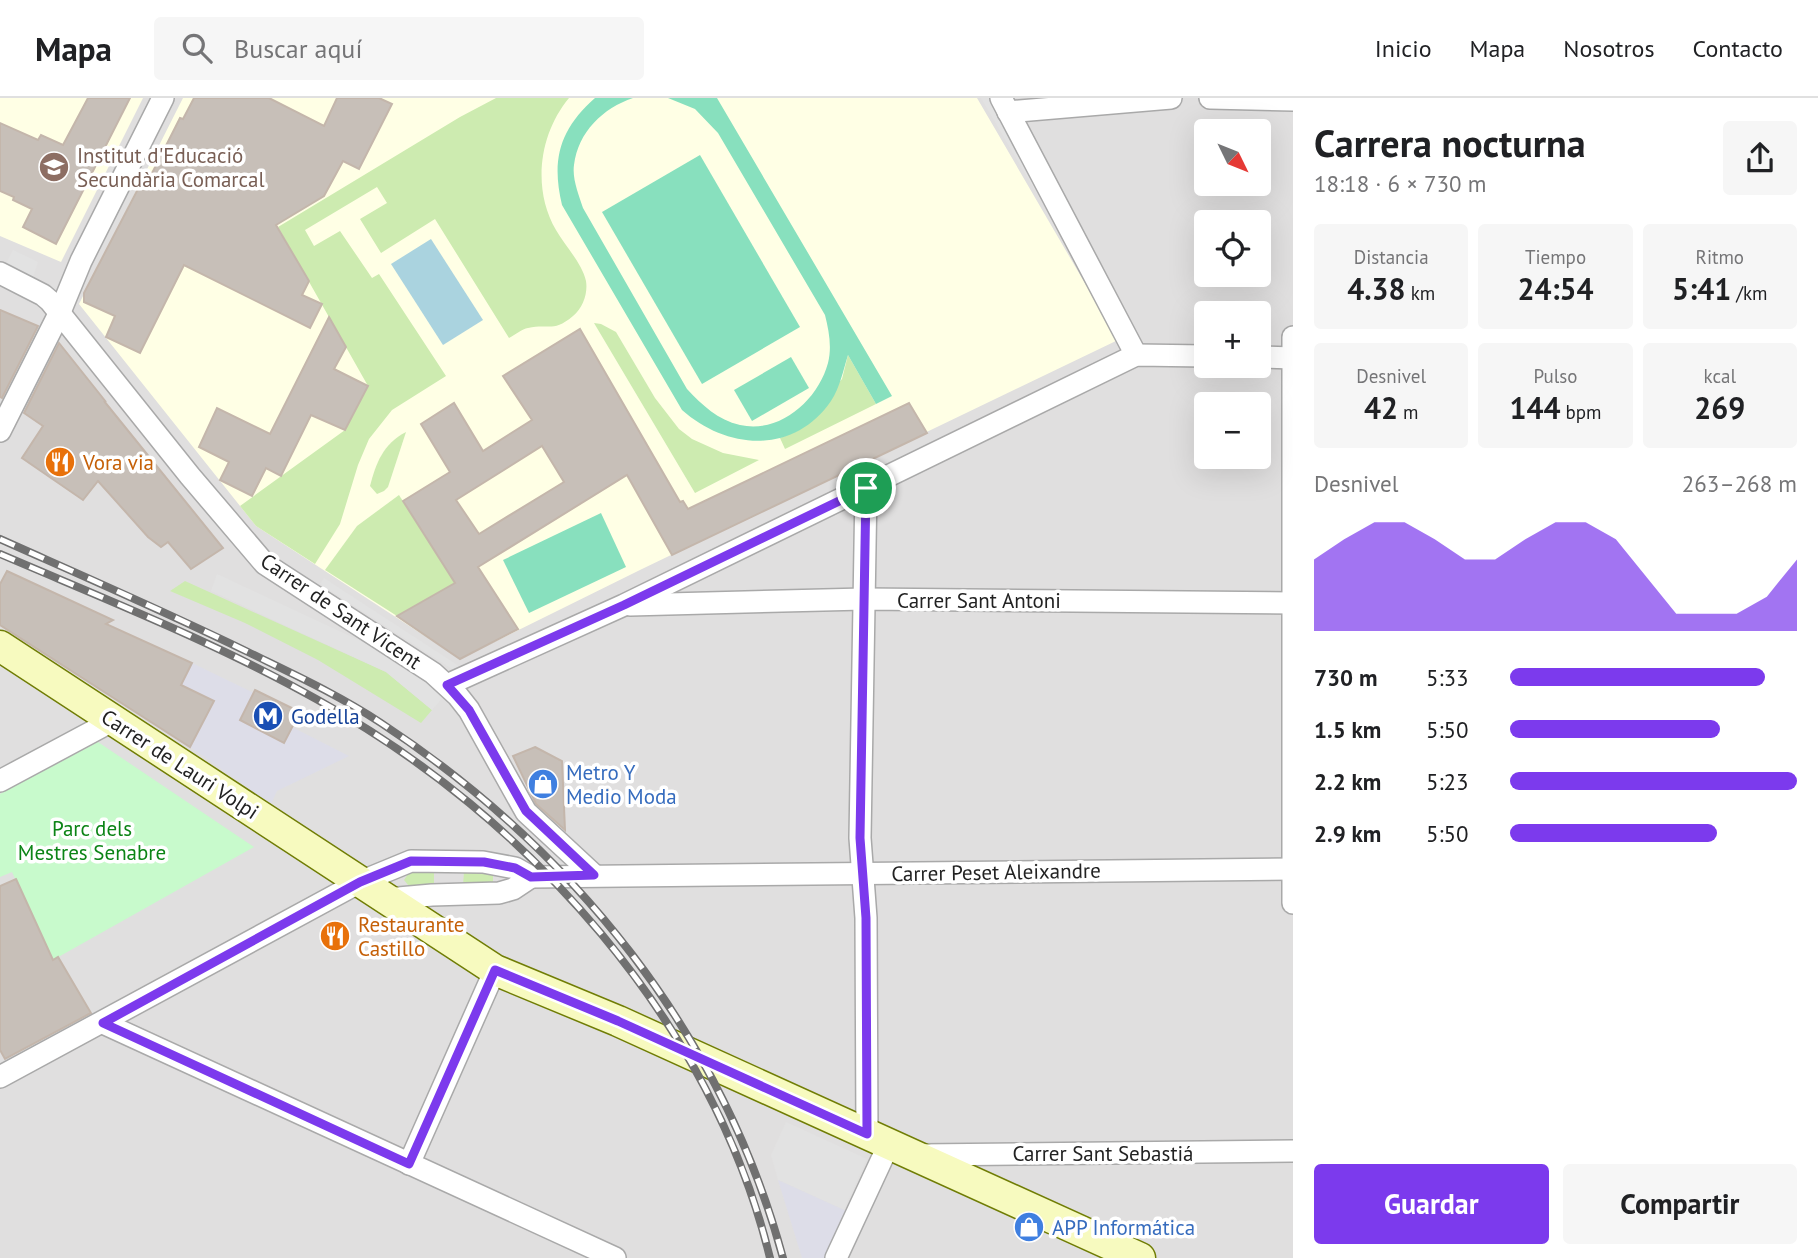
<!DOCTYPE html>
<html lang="es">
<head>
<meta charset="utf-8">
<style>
	:root { --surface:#fff; --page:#f6f6f6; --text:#202124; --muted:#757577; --line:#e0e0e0; --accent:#7c3aed }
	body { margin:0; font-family:"PT Sans",sans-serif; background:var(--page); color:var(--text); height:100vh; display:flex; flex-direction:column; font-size:26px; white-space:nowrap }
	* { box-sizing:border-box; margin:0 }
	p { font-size:23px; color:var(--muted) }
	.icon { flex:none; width:38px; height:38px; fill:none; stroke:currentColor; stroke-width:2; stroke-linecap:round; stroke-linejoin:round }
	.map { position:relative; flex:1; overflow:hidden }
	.panel { display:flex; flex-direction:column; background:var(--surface); width:525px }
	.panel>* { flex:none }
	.needle { width:46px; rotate:133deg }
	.buttons { position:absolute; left:1194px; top:21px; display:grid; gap:14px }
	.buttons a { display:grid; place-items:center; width:77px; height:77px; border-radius:7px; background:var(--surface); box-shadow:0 7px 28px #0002; font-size:35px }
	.pin { position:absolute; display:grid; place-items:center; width:60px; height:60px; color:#fff; margin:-30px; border:4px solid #fff; border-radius:50%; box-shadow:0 2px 7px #0007 }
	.round { display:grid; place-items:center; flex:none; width:74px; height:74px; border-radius:7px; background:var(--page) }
	.overview { display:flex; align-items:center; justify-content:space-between; height:119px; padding:0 21px }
	h1 { font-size:38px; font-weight:700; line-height:52px }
	.metrics { display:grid; grid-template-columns:repeat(3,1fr); gap:10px; height:119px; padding:7px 21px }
	.metrics div { display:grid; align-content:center; border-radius:7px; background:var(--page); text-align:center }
	.metrics b { font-size:30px; font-weight:700 }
	.metrics small { font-size:19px; font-weight:400 }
	.metrics p { font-size:19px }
	.chart { height:196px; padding:14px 21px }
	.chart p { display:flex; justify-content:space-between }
	.chart svg { width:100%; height:126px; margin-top:7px; fill:var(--accent); opacity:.7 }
	.action { display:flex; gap:14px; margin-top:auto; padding:14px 21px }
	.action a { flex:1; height:80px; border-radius:7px; background:var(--accent); color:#fff; font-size:28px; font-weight:700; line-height:80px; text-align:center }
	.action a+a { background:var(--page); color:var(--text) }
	ul { padding:0 21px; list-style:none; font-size:23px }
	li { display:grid; grid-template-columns:112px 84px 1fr; align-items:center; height:52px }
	li i { height:18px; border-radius:9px; background:var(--accent) }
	header { display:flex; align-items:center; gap:42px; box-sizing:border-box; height:98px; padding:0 35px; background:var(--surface); border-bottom:2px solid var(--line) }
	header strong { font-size:33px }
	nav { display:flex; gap:38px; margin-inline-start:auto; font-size:24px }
	.search { width:490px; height:63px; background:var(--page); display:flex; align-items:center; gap:18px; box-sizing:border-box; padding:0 24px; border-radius:7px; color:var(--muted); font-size:26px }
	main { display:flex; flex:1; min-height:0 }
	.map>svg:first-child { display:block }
</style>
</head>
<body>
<header>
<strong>Mapa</strong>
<div class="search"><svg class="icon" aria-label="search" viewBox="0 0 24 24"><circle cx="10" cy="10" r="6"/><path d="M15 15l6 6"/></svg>Buscar aquí</div>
<nav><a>Inicio</a><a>Mapa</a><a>Nosotros</a><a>Contacto</a></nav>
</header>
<main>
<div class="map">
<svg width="1293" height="1160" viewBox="0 0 1293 1160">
	<rect width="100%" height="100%" fill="#f2efe9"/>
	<!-- residential -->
	<path fill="#e0dfdf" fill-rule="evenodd" d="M0 0H1293V1160H0ZM1206 33H1258V86H1206ZM1206 124H1258V177H1206ZM1206 215H1258V268H1206ZM1206 306H1258V359H1206Z"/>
	<!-- education -->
	<g fill="#ffffe5">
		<polygon points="0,0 143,0 61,164 0,138"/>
		<polygon points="183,0 977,0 1118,242 642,471 460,561 256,428 79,206"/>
	</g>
	<!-- grass -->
	<g fill="#cdebb0">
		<path d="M496 0H569C539 36 532 91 556 132 565 148 582 165 586 183 588 195 583 210 573 218 553 235 549 225 528 230 522 231 515 237 509 240L435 121 381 155 360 121 387 105 377 89 305 132 314 148 340 133 372 180 379 176 446 278 392 312 369 341 358 367 340 426 315 466 256 428 240 408 345 332 368 288 278 129 460 19Z"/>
		<polygon points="594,225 601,226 616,234 655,300 679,331 692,341 723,355 759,362 695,395"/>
		<polygon points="848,257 876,306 785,351 780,340 794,334 842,281"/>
		<path d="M406 334 388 389 384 393 377 396 370 388C376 365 383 346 406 334Z"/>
		<polygon points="399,397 455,485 397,518 325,472 357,428"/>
		<polygon points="185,483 386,574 432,612 421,625 318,562 245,525 170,493"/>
		<polygon points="410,773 434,773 434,789 409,788 404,782"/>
		<polygon points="464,773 490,774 493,777 493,784 487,789 463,788"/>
	</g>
	<!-- park -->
	<polygon fill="#c8facc" points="98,644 254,749 53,862 12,774 0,779 0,696"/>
	<!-- pitch -->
	<g fill="#88e0be">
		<path d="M595 0H633C603 10 578 34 574 67 572 81 579 97 583 110L687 291C702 307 718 322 740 327 780 336 818 302 828 265 832 249 829 233 825 217L718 35 695 11 668 0H717L892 298 876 306 848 257C843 273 840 289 831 303 794 357 727 352 682 312L562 107C551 61 560 31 595 0Z"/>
		<polygon points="700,57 800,229 702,286 602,114"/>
		<polygon points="791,259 809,290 752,323 734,292"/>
		<polygon points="601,415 626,469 529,515 503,462"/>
	</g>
	<!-- parking -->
	<g fill="#e2e2e2">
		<polygon points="981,0 989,0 1058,119 1053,123"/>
		<polygon points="13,152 38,164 33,179 6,166"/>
		<polygon points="217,476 397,560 444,598 432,612 386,574 211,493"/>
		<polygon points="324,480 459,568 455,573 320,486"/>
		<polygon points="786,1024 867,1061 844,1112 778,1082 771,1057"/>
	</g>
	<!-- plaza -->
	<g fill="#dddde8">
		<polygon points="192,565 254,595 240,622 284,645 292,629 349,658 277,693 271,706 190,649 214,603 181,587"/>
		<polygon points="778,1082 855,1117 836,1160 802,1160"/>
	</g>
	<!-- water -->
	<polygon fill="#aad3df" points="431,141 483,222 443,247 391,166"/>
	<!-- building -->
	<g fill="#c7bfb8" stroke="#c4b6ab" stroke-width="2" fill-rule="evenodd">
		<polygon points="88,0 130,0 56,146 23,129 32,111 13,102 14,99 0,93 0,25 38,42 41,37 63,47"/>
		<polygon points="194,0 269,0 324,28 337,0 379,0 392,6 359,71 343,63 324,98 276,127 309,183 302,197 322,206 310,230 184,167 140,255 106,239 115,218 84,204 84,195 139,89 144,91 180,20 183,21"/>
		<polygon points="0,212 38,228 2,300 0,299"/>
		<polygon points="329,219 346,249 334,271 368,288 345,332 311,317 281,378 266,370 252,398 220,382 229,364 199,349 217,310 270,336"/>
		<path d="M580 231 680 404 683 403 688 411 909 305 927 335 672 457 627 377 478 469 518 531 460 561 397 518 455 485 403 403 450 374 421 326 454 305 483 353 532 322 503 278ZM542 348 564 384 479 436 456 402Z"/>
		<polygon points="59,245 106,304 104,303 223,450 191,471 168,444 161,449 148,439 98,383 83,402 22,360 43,328 24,315"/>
		<polygon points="7,473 113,522 106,526 192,565 181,587 214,603 190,649 0,527 0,486"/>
		<polygon points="255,592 300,614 284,645 240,622"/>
		<polygon points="535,649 562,663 565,732 536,706 513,658"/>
		<polygon points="16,781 53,862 58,859 91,915 5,961 0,952 0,788"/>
	</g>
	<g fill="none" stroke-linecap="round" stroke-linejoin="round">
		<!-- street casing -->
		<g stroke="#a9a9a9" stroke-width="24">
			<g id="street">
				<polyline points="1001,0 1136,257"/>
				<polyline points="1210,0 1293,2"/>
				<polyline points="1008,14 1171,0"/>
				<polyline points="0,175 43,197 50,203 190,378 265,466 433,575 458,598 469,612 526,714 594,777"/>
				<polyline points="1293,239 1293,805"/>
				<polyline points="1258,259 1293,260"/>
				<polyline points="0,333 60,214 81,163 163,0"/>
				<polyline points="866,390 860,740 866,820 867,1036"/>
				<polyline points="630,507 864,501 1293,505"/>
				<polyline points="447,587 624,507 1136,257 1206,258"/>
				<polyline points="0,683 114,622"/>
				<polyline points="531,779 1293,771"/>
				<polyline points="387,801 432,797 499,795 513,791 531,779"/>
				<polyline points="103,925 615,1160"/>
				<polyline points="0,979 360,784 411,763 483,764 515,770 531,779"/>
				<polyline points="921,1057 1293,1053"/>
				<polyline points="409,1066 495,872"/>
				<polyline points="836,1160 889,1046"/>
			</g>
		</g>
		<!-- secondary casing -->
		<g stroke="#707d05" stroke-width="33">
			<polyline id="secondary" points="0,548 495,872 618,923 1140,1160"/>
		</g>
		<!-- street -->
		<use href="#street" stroke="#fff" stroke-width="21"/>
		<!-- secondary -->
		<use href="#secondary" stroke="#f7fabf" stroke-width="30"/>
		<!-- rail casing -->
		<g stroke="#707070" stroke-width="8">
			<g id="rail">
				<path d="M0 441C83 478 166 514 248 554 293 576 339 597 381 625 574 752 722 935 783 1160"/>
				<path d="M0 456C107 502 217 545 318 602 528 718 713 924 770 1160"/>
			</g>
		</g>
		<!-- rail -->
		<use href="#rail" stroke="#fff" stroke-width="5" stroke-dasharray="16" stroke-linecap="butt"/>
	</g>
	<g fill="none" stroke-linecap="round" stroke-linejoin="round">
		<!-- route casing -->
		<g stroke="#fff" stroke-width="14">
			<polygon id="route" points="866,390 860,740 866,820 867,1036 618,923 495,872 409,1066 103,925 360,784 411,763 484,764 515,770 531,779 594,777 526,713 469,612 447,587 624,507"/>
		</g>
		<!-- route -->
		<use href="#route" stroke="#7c3aed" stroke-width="9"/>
	</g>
	<!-- icons -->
	<defs>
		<g id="school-disc" transform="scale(1.575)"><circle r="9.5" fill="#8d6e63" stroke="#fff"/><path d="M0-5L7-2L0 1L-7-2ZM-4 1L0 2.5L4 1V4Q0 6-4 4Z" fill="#fff"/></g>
		<g id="restaurant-disc" transform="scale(1.575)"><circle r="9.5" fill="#e8710a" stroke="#fff"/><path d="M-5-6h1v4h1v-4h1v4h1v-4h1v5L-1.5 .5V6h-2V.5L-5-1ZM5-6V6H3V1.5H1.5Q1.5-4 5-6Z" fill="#fff"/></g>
		<g id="metro-disc" transform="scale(1.575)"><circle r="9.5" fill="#1a4fb4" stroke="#fff"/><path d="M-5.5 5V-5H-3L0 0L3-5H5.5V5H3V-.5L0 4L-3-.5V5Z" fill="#fff"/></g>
		<g id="shop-disc" transform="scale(1.575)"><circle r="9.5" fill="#3f7fe0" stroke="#fff"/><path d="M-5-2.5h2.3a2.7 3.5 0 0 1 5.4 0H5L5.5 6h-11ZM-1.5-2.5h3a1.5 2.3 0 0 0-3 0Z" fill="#fff"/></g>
	</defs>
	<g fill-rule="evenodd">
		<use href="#school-disc" x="54" y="69"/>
		<use href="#restaurant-disc" x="60" y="364"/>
		<use href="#metro-disc" x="268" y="618"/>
		<use href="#shop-disc" x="543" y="686"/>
		<use href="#restaurant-disc" x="335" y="838"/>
		<use href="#shop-disc" x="1029" y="1129"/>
	</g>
	<g text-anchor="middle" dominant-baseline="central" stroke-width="7" stroke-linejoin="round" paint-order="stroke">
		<!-- education labels -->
		<g font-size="21" fill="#785e54" stroke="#fff" text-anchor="start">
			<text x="77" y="57">Institut d'Educació<tspan x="77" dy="24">Secundària Comarcal</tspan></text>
		</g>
		<!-- food labels -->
		<g font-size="21" fill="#c56008" stroke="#fff" text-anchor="start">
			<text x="83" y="364">Vora via</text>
			<text x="358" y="826">Restaurante<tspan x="358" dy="24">Castillo</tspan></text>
		</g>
		<!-- street labels -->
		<g font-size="21" fill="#222" stroke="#fff">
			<text x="979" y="502">Carrer Sant Antoni</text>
			<text transform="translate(341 513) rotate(34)">Carrer de Sant Vicent</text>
			<text transform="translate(180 666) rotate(33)">Carrer de Lauri Volpi</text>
			<text transform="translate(996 774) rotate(-1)">Carrer Peset Aleixandre</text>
			<text x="1103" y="1055">Carrer Sant Sebastiá</text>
		</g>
		<!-- transit labels -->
		<g font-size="21" fill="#164399" stroke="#fff" text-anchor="start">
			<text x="291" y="618">Godella</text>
		</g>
		<!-- shop labels -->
		<g font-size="21" fill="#366cbe" stroke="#fff" text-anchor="start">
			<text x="566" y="674">Metro Y<tspan x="566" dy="24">Medio Moda</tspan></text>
			<text x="1052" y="1129">APP Informática</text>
		</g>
		<!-- park labels -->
		<g font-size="21" fill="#0c8416" stroke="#fff">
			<text x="92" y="730">Parc dels<tspan x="92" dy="24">Mestres Senabre</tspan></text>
		</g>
	</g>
</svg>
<div class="buttons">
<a><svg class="needle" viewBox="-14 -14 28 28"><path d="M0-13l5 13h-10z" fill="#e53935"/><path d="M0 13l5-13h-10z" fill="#757577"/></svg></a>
<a><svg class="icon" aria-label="locate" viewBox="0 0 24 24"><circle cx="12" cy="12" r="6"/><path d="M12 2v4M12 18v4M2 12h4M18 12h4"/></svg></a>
<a>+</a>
<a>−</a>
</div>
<div class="pin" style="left:866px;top:390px;background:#1e9e55"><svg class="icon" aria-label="arrive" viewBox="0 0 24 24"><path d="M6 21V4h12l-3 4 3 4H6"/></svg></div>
</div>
<section class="panel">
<div class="overview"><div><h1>Carrera nocturna</h1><p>18:18 · 6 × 730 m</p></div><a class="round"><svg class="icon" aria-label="share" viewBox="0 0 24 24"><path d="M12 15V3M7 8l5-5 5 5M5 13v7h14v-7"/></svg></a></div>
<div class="metrics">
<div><p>Distancia</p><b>4.38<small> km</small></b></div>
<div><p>Tiempo</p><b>24:54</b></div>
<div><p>Ritmo</p><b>5:41<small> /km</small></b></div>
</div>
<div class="metrics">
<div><p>Desnivel</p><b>42<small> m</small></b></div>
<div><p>Pulso</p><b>144<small> bpm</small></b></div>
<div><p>kcal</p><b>269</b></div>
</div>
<div class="chart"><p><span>Desnivel</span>263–268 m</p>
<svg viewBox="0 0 160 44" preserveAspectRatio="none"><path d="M0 44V19L10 12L20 6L30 6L40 12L50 19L60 19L70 12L80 6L90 6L100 12L110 25L120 38L130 38L140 38L150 32L160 19V44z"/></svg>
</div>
<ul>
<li><b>730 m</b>5:33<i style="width:89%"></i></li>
<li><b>1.5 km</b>5:50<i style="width:73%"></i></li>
<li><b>2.2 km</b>5:23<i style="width:100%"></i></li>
<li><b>2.9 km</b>5:50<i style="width:72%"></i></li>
</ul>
<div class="action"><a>Guardar</a><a>Compartir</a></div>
</section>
</main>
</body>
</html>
